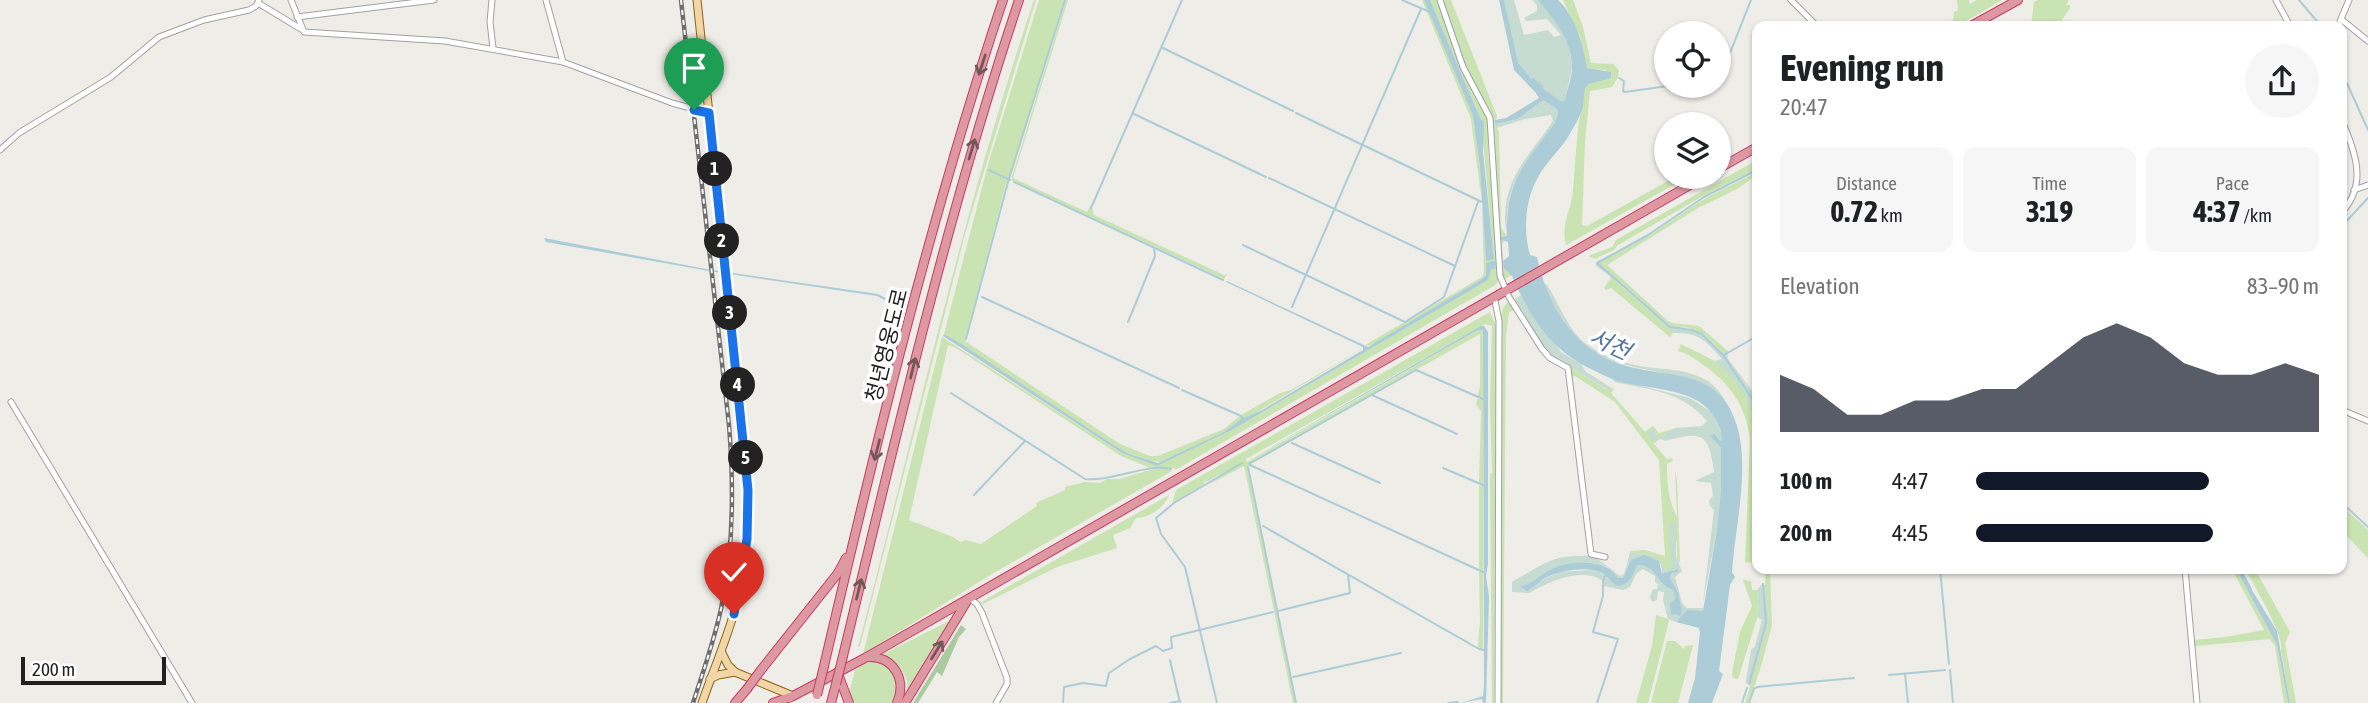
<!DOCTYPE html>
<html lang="en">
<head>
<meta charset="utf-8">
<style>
	:root { --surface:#fff; --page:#f6f6f6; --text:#202124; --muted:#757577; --accent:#111827 }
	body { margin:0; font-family:"Asap Condensed","Noto Sans KR",sans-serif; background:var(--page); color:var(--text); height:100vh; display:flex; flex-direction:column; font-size:26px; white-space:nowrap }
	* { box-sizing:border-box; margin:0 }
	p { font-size:23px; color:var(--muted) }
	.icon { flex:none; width:38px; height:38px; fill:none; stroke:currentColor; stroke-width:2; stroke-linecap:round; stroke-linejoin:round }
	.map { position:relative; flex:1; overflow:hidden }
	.panel { position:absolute; left:1752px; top:21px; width:595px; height:553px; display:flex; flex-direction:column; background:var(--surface); border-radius:14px; box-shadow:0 2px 5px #0004 }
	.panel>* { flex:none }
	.controls { position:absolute; left:1654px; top:21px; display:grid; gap:14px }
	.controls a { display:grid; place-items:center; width:77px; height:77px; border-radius:50%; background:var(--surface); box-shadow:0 2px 5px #0004; font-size:35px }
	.scale { position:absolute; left:21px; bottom:18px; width:145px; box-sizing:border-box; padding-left:7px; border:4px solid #202020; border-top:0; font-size:19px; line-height:24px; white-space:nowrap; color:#202020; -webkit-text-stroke:5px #fff; paint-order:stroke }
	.pin { position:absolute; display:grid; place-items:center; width:60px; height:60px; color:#fff; margin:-72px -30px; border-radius:50% 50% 50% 0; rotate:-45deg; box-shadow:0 0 7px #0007 }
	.pin .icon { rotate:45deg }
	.km { position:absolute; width:35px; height:35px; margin:-18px; border-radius:50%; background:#222; color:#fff; font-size:19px; line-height:35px; text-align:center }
	.round { display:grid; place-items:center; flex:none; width:74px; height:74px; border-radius:37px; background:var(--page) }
	.head { display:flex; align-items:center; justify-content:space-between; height:119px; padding:0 28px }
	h1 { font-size:38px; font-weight:700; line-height:52px }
	.metrics { display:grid; grid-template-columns:repeat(3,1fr); gap:10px; height:119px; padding:7px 28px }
	.metrics div { display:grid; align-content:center; border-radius:14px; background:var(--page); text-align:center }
	.metrics b { font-size:30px; font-weight:700 }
	.metrics small { font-size:19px; font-weight:400 }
	.metrics p { font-size:19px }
	.chart { height:196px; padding:14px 28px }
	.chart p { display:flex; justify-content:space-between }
	.chart svg { width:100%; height:126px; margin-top:7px; fill:var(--accent); opacity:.7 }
	ul { padding:0 28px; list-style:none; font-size:23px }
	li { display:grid; grid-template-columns:112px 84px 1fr; align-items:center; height:52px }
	li i { height:18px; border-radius:9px; background:var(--accent) }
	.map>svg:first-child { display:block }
</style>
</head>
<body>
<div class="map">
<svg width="2368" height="703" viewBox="0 0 2368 703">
	<rect width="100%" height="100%" fill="#efede7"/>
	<!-- grass -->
	<g fill="#c9e3b3">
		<path d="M1034 0H1036L965 234 860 646 858 647C915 431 962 212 1034 0Z"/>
		<polygon points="1039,0 1064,0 1009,179 989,170 1007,180 965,341 1120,444 1150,456 1158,456 1224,429 1241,415 1278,394 1293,389 1364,348 1222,433 1162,462 1150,461 1129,454 1112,444 944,334 987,168"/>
		<polygon points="1066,0 1068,0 1013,178 1087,212 1090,207 1092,208 1094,215 1224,275 1227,274 1224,279 1011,180"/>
		<polygon points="1422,0 1424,0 1430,12 1473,116 1480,168 1486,260 1494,259 1481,120 1430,0 1438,0 1462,68 1488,118 1488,152 1499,276 1497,284 1177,469 1166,467 1150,468 1121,456 956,348 948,345 909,520 953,537 960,542 965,540 981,544 1037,506 1036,503 1065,490 1065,487 1085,482 1100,483 1107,479 1119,479 1150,470 1166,468 1172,471 992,574 863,654 942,337 1122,453 1157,466 1230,431 1488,280 1487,263 1486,274 1482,279 1372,346 1365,345 1482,277 1484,273 1482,203 1471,119"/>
		<polygon points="1441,0 1451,0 1497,116 1495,124 1499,132 1501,228 1507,236 1501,237 1501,240 1504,241 1502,245 1504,269 1512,275 1503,280 1492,126 1464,67"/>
		<path d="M1563 0H1573L1583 27 1591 63 1613 64 1619 70 1618 77 1612 87 1590 91 1585 142 1582 225 1587 226 1675 177H1688L1566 245C1561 223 1571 211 1573 191 1575 169 1578 100 1588 83L1598 80 1607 70 1587 69 1580 37Z"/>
		<polygon points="1957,0 1969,0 1970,4 1977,0 2002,0 1958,26 1940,26 1953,20 1954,12 1958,10"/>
		<polygon points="2038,0 2069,0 2066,5 2070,5 2070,8 2058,26 2031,26 2034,2"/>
		<polygon points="1757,160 1757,169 1703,196 1618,245 1614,250 1595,259 1588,256 1612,247 1616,240"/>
		<polygon points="1757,172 1757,175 1737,189 1698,208 1607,265 1668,321 1673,323 1699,326 1729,352 1723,353 1705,335 1689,328 1670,326 1598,262 1650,235 1704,199"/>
		<polygon points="1611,277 1667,326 1673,333 1670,337 1611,288 1606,290 1604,288"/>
		<polygon points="1509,300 1514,310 1509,312 1506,337 1503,703 1500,703 1501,316 1503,308"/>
		<polygon points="1490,312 1496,325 1496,340 1494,703 1492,703 1490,474 1492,473 1490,403 1492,326 1485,324 1246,459 1247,462 1478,330 1483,330 1483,649 1478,647 1480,621 1479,572 1482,571 1479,569 1479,486 1482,485 1479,483 1481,411 1476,404 1477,399 1482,399 1477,397 1480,387 1480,334 1248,464 1296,703 1293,703 1244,466 1204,487 1242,463 1208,481 1203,482 1205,484 1172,504 1176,490"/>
		<path d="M1681 344C1690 349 1713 359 1719 364 1766 404 1754 439 1753 493 1753 516 1753 540 1755 563L1745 562 1750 440C1746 406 1730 383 1702 364 1695 359 1687 353 1678 351Z"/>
		<path d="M1569 366 1607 390 1610 387 1614 389 1611 393 1645 432 1653 426 1659 433 1679 427 1659 438 1655 431 1656 439H1659L1654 444 1667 459 1672 458 1673 461 1667 464C1667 483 1668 500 1677 517L1675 470 1677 480 1680 563 1677 560V544L1671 523 1672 566 1668 571H1665C1662 555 1645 553 1630 553V551L1645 550 1665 556 1659 460 1615 402 1575 376 1571 377Z"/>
		<path d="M1169 495C1165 507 1149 518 1136 518L1130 528 1113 535 1117 548 1057 567 981 605 983 601Z"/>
		<polygon points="2342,506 2368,530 2368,558 2342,531"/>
		<polygon points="1766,569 1770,569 1772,625 1762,663 1749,703 1745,703 1769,620 1765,585"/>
		<polygon points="2232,569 2236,569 2277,645 2288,703 2284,703 2275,646 2270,639 2197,646 2193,649 2193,640 2226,637 2264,630"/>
		<path d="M2245 569H2255L2290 632 2285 643 2296 703H2290L2281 650C2285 637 2253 583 2245 569Z"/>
		<polygon points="1743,580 1751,581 1752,590 1757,590 1759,612 1738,679 1733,678 1732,673 1740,632 1752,606"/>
		<polygon points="1656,615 1668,619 1669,621 1648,703 1636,703 1652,646"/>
		<path d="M951 620 907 696C910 675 900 664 883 654Z"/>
		<polygon points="1667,641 1675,641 1684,649 1685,646 1693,645 1678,703 1651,703"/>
		<polygon points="877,661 888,664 899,679 895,703 855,703 849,693 855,670 866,663"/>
	</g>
	<!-- forest -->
	<polygon fill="#abcaa0" points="961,625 966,629 959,637 942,676 937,672 918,703 913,703"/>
	<!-- wetland -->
	<g fill="#c6dbd2" fill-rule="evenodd">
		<path d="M1504 0H1514L1524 35 1548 30 1554 37 1561 35 1547 19 1526 21 1524 18 1537 11V6L1533 0H1538L1559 24 1569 45 1572 67 1565 100 1562 103C1549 93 1533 84 1523 71 1509 52 1509 22 1504 0Z"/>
		<path d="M1543 100 1557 109 1558 114 1554 124C1523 166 1505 181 1507 236 1497 184 1527 159 1553 121L1551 115 1525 119 1496 128 1495 124 1518 119Z"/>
		<path d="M1598 262 1670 326 1699 331 1722 352H1727L1728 359 1757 397V426L1746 397 1734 379 1715 361 1722 359C1706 341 1699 332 1673 333L1631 292 1595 265Z"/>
		<path d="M1546 284C1561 305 1567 331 1589 346 1604 356 1622 363 1640 366 1663 370 1686 368 1708 381 1715 386 1721 394 1726 401 1687 363 1624 379 1583 344 1565 329 1555 306 1543 286Z"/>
		<polygon points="1521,295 1561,352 1581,364 1585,371 1610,387 1608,390 1549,354 1517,303 1515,299"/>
		<path d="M1610 378 1690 398 1713 413 1718 425 1722 436 1721 489 1717 530 1703 603 1714 510 1710 506 1709 500 1713 496 1711 483 1695 481 1714 472C1709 434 1703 430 1665 441L1662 439 1652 441 1648 433 1653 429 1659 437 1676 428 1702 426 1707 421C1682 391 1650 390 1615 382Z"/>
		<path d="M1676 522V556L1682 571 1675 577 1682 603 1687 608H1703V611L1684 614 1676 622 1668 619 1663 600 1664 592 1658 591 1657 600 1652 602 1650 597 1653 589H1657L1658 584 1655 582V576L1643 569 1636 574 1630 587 1623 590 1604 586V582C1585 566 1548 581 1530 593L1512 592V582C1535 569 1552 555 1578 556 1582 556 1590 555 1594 557 1603 562 1612 570 1620 576L1624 574 1630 553C1645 553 1662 554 1665 571H1668L1671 566C1669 552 1671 537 1670 523ZM1631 560 1661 564 1662 574 1665 575 1675 569 1670 578 1678 592 1680 612 1674 591C1671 589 1667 588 1664 585 1655 576 1652 565 1637 565L1617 586 1599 571 1590 570 1560 572 1546 578 1527 590H1523L1521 586C1532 585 1540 575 1551 570 1568 562 1596 558 1611 570 1614 572 1616 576 1618 578H1623Z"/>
		<polygon points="1761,585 1765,585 1769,620 1751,685 1746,683 1746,680 1751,650 1755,646 1762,620 1757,617 1759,612 1757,590"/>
	</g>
	<!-- water -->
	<g fill="#acccd8">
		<polygon points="1424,0 1430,0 1481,120 1484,121 1483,152 1494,259 1486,261 1480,168 1473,116"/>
		<path d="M1499 0H1504L1518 63 1532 80V77L1544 87 1542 88 1562 102 1565 100C1567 89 1572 78 1572 68 1572 39 1555 21 1538 0H1558C1576 17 1583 45 1587 68L1611 72V78L1588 84C1582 92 1585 101 1582 110 1579 117 1576 124 1572 130 1563 148 1546 161 1537 179 1525 201 1523 231 1530 255L1537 257C1547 303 1571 346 1617 363 1664 380 1720 365 1737 426 1749 465 1737 520 1733 560L1732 572 1735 577 1730 585 1719 671 1723 674 1712 703H1688L1695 678 1700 632 1699 628 1676 622 1687 610 1703 611 1717 530 1721 489V447L1710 436 1714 434 1721 442C1723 436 1720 429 1717 422 1702 387 1649 390 1618 381 1609 378 1601 374 1593 370 1558 354 1538 329 1521 295 1515 285 1514 274 1504 269L1503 261 1509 256 1508 242 1501 240 1500 237 1507 236C1506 180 1523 166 1554 124L1558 114 1557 109 1543 100 1518 119 1495 124V120L1506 118 1539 98 1536 93 1514 70Z"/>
		<polygon points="544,238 706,269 878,294 902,307 901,309 877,296 709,271 546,242"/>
		<polygon points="1492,261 1496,262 1495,269 1491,269 1488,280 1483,283 1230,431 1157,466 1122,453 943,336 944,334 963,345 1112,444 1129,454 1158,463 1222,433 1242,419 1262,410 1363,350 1363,347 1226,282 1227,281 1368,347 1482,279 1486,275 1486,263"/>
		<polygon points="1481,326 1484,326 1488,332 1488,564 1486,576 1489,597 1486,703 1483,703 1482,699 1461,703 1483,696 1484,686 1483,330 1478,330 1245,462"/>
		<path d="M1644 555 1659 561 1662 574 1678 569V572L1672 573 1670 578 1678 592 1682 612 1680 616 1676 614 1671 615 1670 603 1675 599 1674 591C1671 589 1667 588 1664 585 1655 576 1652 565 1637 565 1632 576 1631 584 1617 586 1610 582 1607 575 1600 572 1585 566 1559 571 1545 578 1539 582 1534 587 1527 591L1521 588 1520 586C1532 585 1540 575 1550 570 1567 561 1595 559 1611 570 1614 572 1616 576 1618 578H1623L1631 560Z"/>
		<polygon points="2236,569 2239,569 2277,631 2290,703 2288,703 2277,645"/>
	</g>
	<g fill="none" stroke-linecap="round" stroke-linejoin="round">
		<!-- stream -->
		<g stroke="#acccd8" stroke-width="2">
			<polyline points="1402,0 1430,12"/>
			<polyline points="2299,0 2321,26"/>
			<polyline points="1163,48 1293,111"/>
			<polyline points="1718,67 1730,53 1751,0"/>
			<polyline points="2342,72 2368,130"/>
			<polyline points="1619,78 1624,81 1623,91 1625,92 1668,86"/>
			<polyline points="1296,113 1484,203"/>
			<polyline points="1134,114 1266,177"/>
			<polyline points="989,170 1010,180"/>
			<polyline points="1757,170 1704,197 1648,235 1597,263 1670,327 1692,330 1702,334 1723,355 1757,406"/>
			<polyline points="1269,178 1455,266"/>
			<polyline points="1014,182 1223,280"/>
			<polyline points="1091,208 1182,0"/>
			<polyline points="2342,226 2368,198"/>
			<polyline points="1243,245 1405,322 1444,297 1478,202"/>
			<polyline points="982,297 1179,388"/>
			<polyline points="1292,307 1421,9"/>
			<polyline points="1128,322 1155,256 1154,248"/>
			<polyline points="966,339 1008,182 1065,0"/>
			<polyline points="1724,355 1757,336"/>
			<polyline points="1182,390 1241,416 1243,420"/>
			<path d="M951 393 1085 479C1112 482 1146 463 1171 469"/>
			<polyline points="1372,395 1457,434"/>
			<polyline points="1292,443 1380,483"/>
			<polyline points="1249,464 1416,370 1483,399"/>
			<polyline points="1250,465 1483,572"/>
			<polyline points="1248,467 1296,703"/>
			<polyline points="1443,468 1483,485"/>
			<polyline points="974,495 1025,441"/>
			<polyline points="2342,503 2368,527"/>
			<polyline points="1263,526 1479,649 1484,650"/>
			<polyline points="1940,569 1949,664"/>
			<polyline points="2240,569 2251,589"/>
			<polyline points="1278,611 1350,593 1348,575"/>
			<polyline points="1170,660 1180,703"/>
			<polyline points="1950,670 1953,703"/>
			<polyline points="1905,674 1908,703"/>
			<polyline points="1889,675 1945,670"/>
			<polyline points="1293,677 1401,653"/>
			<polyline points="1749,684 1766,623 1763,584"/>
			<polyline points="1063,703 1064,687 1083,683 1106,686 1109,673 1130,659 1156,646 1163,651 1172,648 1171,637 1273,612"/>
			<polyline points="1170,703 1180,701"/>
			<polyline points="1217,703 1185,567 1161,534 1156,518 1174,503 1242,463"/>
			<polyline points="1448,703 1458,702"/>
			<polyline points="1597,703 1618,639 1593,632 1603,596 1603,581 1606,575"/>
			<polyline points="1742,703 1747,688"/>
			<polyline points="1749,703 1754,689 1757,687 1854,678"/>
		</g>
		<!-- minor casing -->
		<g stroke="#a1a1a1" stroke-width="7">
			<g id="minor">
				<polyline points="291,0 304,32 445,41 563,62"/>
				<polyline points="492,0 490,22 493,48"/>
				<polyline points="546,0 563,62 672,103 709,113"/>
				<polyline points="1440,0 1463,67 1490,118 1500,276 1509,297 1542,349 1550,358 1568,368 1591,554 1605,557"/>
				<polyline points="1791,0 1817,26"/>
				<polyline points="2276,0 2290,26"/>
				<polyline points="258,3 301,29"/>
				<polyline points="297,17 434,0"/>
				<polyline points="2342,20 2368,41"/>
				<polyline points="2338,26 2349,0"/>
				<path d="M2342 121C2355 151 2368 184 2342 212"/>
				<polyline points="0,150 19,133 111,77 159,37 204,20 249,10 256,6 259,0"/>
				<polyline points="2354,190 2368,185"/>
				<polyline points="1494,296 1499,321 1498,703"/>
				<polyline points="11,402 192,703"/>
				<polyline points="2342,410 2368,421"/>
				<polyline points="2185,569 2197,703"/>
				<polyline points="969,598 977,604 982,613 1007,678 1007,684 996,703"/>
			</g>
		</g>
		<!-- major casing -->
		<g stroke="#8a6711" stroke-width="9">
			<g id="major">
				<path d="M697 0 745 455C750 509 749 564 733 616 724 646 712 674 702 703"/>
				<polyline points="722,653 728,665 735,672 793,696 790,698"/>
				<polyline points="710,679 718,675 735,672"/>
			</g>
		</g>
		<!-- highway casing -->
		<g stroke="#c83a65" stroke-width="10">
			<g id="highway">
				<polyline points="1971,26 2018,0"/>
				<polyline points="1718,169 1757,147"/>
				<path d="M843 656C896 436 947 215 1019 0"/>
				<path d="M867 657C894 655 907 681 897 703"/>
				<path d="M824 666C876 443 930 218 1003 0"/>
				<polyline points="761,670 838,573 846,558"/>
				<polyline points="838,674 849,703"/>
				<polyline points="735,703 747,689"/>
				<polyline points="773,703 793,696 865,658 1704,177"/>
				<polyline points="831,703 836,684"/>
				<polyline points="905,703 967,601"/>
			</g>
		</g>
		<!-- minor -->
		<use href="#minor" stroke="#fff" stroke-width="5"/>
		<!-- major -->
		<use href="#major" stroke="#f2d5a9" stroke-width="7"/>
		<!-- highway -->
		<use href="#highway" stroke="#dd98a2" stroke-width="8"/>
		<!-- rail casing -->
		<g stroke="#6e6e6e" stroke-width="4.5">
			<path id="rail" d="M681 0 729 425C734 487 734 549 721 609 714 641 703 672 693 703"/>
		</g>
		<!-- rail -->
		<use href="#rail" stroke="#fff" stroke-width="2" stroke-dasharray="5" stroke-linecap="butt"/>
		<!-- highway-bridge casing -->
		<g stroke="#c83a65" stroke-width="10" stroke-linecap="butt">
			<g id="highway-bridge">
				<polyline points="836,684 843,656"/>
				<polyline points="747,689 761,670"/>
				<polyline points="817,695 824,666"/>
			</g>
		</g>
		<!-- highway-bridge -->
		<use href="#highway-bridge" stroke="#dd98a2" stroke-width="8"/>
	</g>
	<!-- one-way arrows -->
	<defs><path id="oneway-shaft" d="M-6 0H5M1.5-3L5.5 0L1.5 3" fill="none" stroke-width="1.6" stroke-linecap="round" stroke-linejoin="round" transform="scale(1.75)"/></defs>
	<g stroke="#75565a">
		<use href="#oneway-shaft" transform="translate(982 65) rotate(108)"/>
		<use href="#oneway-shaft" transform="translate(972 149) rotate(-73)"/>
		<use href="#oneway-shaft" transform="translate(913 368) rotate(-76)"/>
		<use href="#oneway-shaft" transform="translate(877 450) rotate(104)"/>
		<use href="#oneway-shaft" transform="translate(859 589) rotate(-76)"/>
		<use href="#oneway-shaft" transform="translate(937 650) rotate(-58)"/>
	</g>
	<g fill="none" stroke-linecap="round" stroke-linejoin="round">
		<!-- route casing -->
		<g stroke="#fff" stroke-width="14">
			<polyline id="route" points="694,110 709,113 748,490 747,539 734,614"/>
		</g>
		<!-- route -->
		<use href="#route" stroke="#1a73e8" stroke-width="9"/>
	</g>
	<g text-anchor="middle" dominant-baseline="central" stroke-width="7" stroke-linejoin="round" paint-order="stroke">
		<!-- street labels -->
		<g font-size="21" fill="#202020" stroke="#fff">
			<text transform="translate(886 345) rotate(-76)">청년영웅도로</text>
		</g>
		<!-- water labels -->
		<g font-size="23" font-style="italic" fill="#53769e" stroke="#fff">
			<text transform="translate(1610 344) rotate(25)">서천</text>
		</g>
	</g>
</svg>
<div class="controls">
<a><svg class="icon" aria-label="locate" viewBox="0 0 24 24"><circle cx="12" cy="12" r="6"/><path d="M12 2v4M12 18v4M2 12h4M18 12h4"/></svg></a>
<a><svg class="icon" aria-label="layers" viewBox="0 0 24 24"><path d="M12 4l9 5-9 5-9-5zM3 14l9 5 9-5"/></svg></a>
</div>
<div class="scale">200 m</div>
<div class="pin" style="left:694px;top:110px;background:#1e9e55"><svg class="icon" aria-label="arrive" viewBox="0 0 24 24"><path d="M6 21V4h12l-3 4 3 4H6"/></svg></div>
<div class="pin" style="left:734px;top:614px;background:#d93025"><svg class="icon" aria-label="check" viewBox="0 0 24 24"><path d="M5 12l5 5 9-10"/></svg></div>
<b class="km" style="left:715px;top:169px">1</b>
<b class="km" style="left:722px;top:241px">2</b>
<b class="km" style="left:730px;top:313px">3</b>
<b class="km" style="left:738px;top:385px">4</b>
<b class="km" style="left:746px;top:458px">5</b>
<section class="panel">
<div class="head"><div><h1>Evening run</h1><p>20:47</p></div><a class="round"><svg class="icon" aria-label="share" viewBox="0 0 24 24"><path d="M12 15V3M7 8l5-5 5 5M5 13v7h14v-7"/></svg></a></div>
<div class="metrics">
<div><p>Distance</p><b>0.72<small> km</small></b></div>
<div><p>Time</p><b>3:19</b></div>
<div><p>Pace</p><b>4:37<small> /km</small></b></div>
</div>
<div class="chart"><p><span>Elevation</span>83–90 m</p>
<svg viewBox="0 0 160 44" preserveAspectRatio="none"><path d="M0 44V24L10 29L20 38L30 38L40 33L50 33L60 29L70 29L80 20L90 11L100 6L110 11L120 20L130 24L140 24L150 20L160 24V44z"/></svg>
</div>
<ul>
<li><b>100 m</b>4:47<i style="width:68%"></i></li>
<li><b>200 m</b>4:45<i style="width:69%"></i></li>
</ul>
</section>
</div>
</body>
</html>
